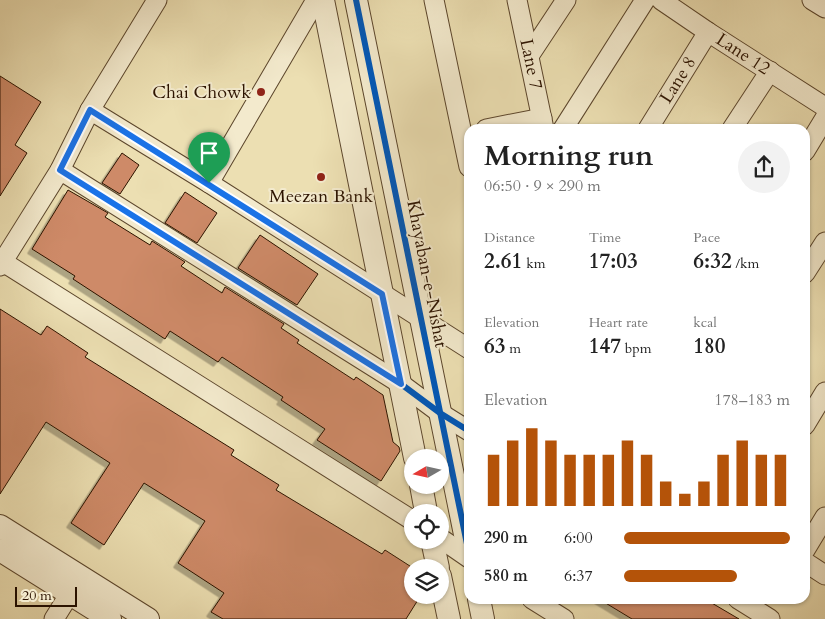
<!DOCTYPE html>
<html lang="en">
<head>
<meta charset="utf-8">
<style>
	:root { --surface:#fff; --page:#f2f2f2; --text:#222; --muted:#767676; --accent:#b45309 }
	body { margin:0; font-family:Cardo,serif; background:var(--page); color:var(--text); height:100vh; display:flex; flex-direction:column; font-size:19px; white-space:nowrap }
	* { box-sizing:border-box; margin:0 }
	p { font-size:16px; color:var(--muted) }
	.icon { flex:none; width:28px; height:28px; fill:none; stroke:currentColor; stroke-width:2; stroke-linecap:round; stroke-linejoin:round }
	.map { position:relative; flex:1; overflow:hidden }
	.details { position:absolute; left:464px; top:124px; width:346px; height:480px; display:flex; flex-direction:column; background:var(--surface); border-radius:15px; box-shadow:0 1px 4px #0004 }
	.details>* { flex:none }
	.needle { width:32px; rotate:261deg }
	.tools { position:absolute; left:404px; top:449px; display:grid; gap:10px }
	.tools a { display:grid; place-items:center; width:45px; height:45px; border-radius:50%; background:var(--surface); box-shadow:0 1px 4px #0004; font-size:25px }
	.scale { position:absolute; left:15px; bottom:12px; width:62px; box-sizing:border-box; padding-left:5px; border:2px solid #2c1300; border-top:0; font-size:14px; line-height:18px; white-space:nowrap; color:#2c1300; -webkit-text-stroke:4px #f3eacd; paint-order:stroke }
	.pin { position:absolute; display:grid; place-items:center; width:42px; height:42px; color:#fff; margin:-51px -21px; border-radius:50% 50% 50% 0; rotate:-45deg; box-shadow:0 0 5px #0007 }
	.pin .icon { rotate:45deg }
	.round { display:grid; place-items:center; flex:none; width:52px; height:52px; border-radius:26px; background:var(--page) }
	.summary { display:flex; align-items:center; justify-content:space-between; height:85px; padding:0 20px }
	h1 { font-size:28px; font-weight:800; line-height:38px }
	.figures { display:grid; grid-template-columns:repeat(3,1fr); gap:8px; height:85px; padding:5px 20px }
	.figures div { display:grid; align-content:center }
	.figures b { font-size:21px; font-weight:800 }
	.figures small { font-size:14px; font-weight:400 }
	.figures p { font-size:14px }
	.chart { height:140px; padding:10px 20px }
	.chart p { display:flex; justify-content:space-between }
	.chart svg { width:100%; height:90px; margin-top:5px; stroke:var(--accent); stroke-width:6 }
	ul { padding:0 20px; list-style:none; font-size:16px }
	li { display:grid; grid-template-columns:80px 60px 1fr; align-items:center; height:38px }
	li i { height:12px; border-radius:6px; background:var(--accent) }
	.map>svg:first-child { display:block }
</style>
</head>
<body>
<div class="map">
<svg width="825" height="619" viewBox="0 0 825 619">
	<defs>
		<filter id="shadow"><feDropShadow dx="-4.5" dy="4.5" stdDeviation="0" flood-color="#0004"/></filter>
	</defs>
	<rect width="100%" height="100%" fill="#ecdfb2"/>
	<filter id="stains"><feTurbulence type="fractalNoise" baseFrequency=".004" numOctaves="4"/><feColorMatrix values="0 0 0 0 .2 0 0 0 0 .09 0 0 0 0 .02 0 0 0 .5 -.17"/></filter>
	<radialGradient id="worn" r=".72"><stop offset=".6" stop-color="#630" stop-opacity="0"/><stop offset="1" stop-color="#630" stop-opacity=".3"/></radialGradient>
	<!-- building -->
	<g fill="#ce8a68" stroke="#2c1300" filter="url(#shadow)">
		<polygon points="0,76 41,102 15,145 27,153 0,196"/>
		<polygon points="122,153 139,165 120,194 102,183"/>
		<polygon points="68,190 108,213 105,217 150,245 152,241 185,262 181,266 222,293 225,287 284,324 281,328 299,340 297,343 354,380 356,377 383,395 393,442 399,447 400,451 381,481 317,440 325,429 281,400 283,397 222,357 218,362 170,331 165,339 73,279 75,276 32,249"/>
		<polygon points="185,192 217,213 197,243 165,223"/>
		<polygon points="260,235 318,274 297,305 238,268"/>
		<polygon points="0,309 41,335 47,326 88,353 85,357 234,450 231,455 279,485 276,490 382,554 385,550 413,568 412,595 421,595 406,619 223,619 211,612 224,593 178,563 205,521 144,483 104,545 71,523 110,463 46,422 0,494"/>
		<polygon points="599,599 705,599 739,619 632,619"/>
	</g>
	<g fill="none" stroke-linecap="round" stroke-linejoin="round">
		<!-- minor casing -->
		<g stroke="#5c462c" stroke-width="21">
			<g id="minor">
				<polyline points="434,0 469,167"/>
				<polyline points="517,0 544,129"/>
				<polyline points="661,0 708,32 825,107"/>
				<polyline points="812,0 825,8"/>
				<polyline points="529,56 566,0"/>
				<polyline points="90,110 209,183 469,349"/>
				<polyline points="486,129 542,118"/>
				<polyline points="563,129 645,0"/>
				<polyline points="648,129 708,32"/>
				<polyline points="732,129 770,71"/>
				<polyline points="805,151 825,118"/>
				<polyline points="60,170 401,384 440,413 469,431"/>
				<polyline points="209,183 316,0"/>
				<polyline points="3,262 412,520"/>
				<polyline points="0,266 60,170 90,110 157,0"/>
				<polyline points="805,273 825,242"/>
				<polyline points="805,425 825,392"/>
				<polyline points="440,538 469,558"/>
				<polyline points="805,550 825,517"/>
				<polyline points="805,562 825,575"/>
				<polyline points="532,599 564,619"/>
				<polyline points="738,599 770,619"/>
				<polyline points="54,619 77,582"/>
			</g>
		</g>
		<!-- tertiary casing -->
		<g stroke="#5c462c" stroke-width="24">
			<g id="tertiary">
				<polyline points="323,0 415,458"/>
				<polyline points="356,0 469,554"/>
				<polyline points="421,485 426,512"/>
				<polyline points="0,526 148,619"/>
				<polyline points="432,540 438,568"/>
				<polyline points="0,550 110,619"/>
				<polyline points="440,576 449,619"/>
				<polyline points="479,599 483,619"/>
			</g>
		</g>
		<!-- minor -->
		<use href="#minor" stroke="#f3eacd" stroke-width="19"/>
		<!-- tertiary -->
		<use href="#tertiary" stroke="#f3eacd" stroke-width="22"/>
		<!-- cycleway casing -->
		<g stroke="#f3eacd" stroke-width="9">
			<g id="cycleway">
				<polyline points="356,0 469,554"/>
				<polyline points="60,170 401,384 440,413 469,431"/>
			</g>
		</g>
		<!-- cycleway -->
		<use href="#cycleway" stroke="#0057b8" stroke-width="6"/>
	</g>
	<g fill="none" stroke-linecap="round" stroke-linejoin="round">
		<!-- route casing -->
		<g stroke="#fff" stroke-width="10">
			<polygon id="route" points="90,110 382,294 401,384 60,170"/>
		</g>
		<!-- route -->
		<use href="#route" stroke="#1a73e8" stroke-width="6"/>
	</g>
	<!-- markers -->
	<g fill="#8f2418" stroke="#f3eacd" stroke-width="2">
		<circle cx="261" cy="92" r="5"/>
		<circle cx="321" cy="177" r="5"/>
	</g>
	<g text-anchor="middle" dominant-baseline="central" stroke-width="4" stroke-linejoin="round" paint-order="stroke">
		<!-- street labels -->
		<g font-size="18" fill="#2c1300" stroke="#f3eacd">
			<text transform="translate(743 54) rotate(33)">Lane 12</text>
			<text transform="translate(531 64) rotate(78)">Lane 7</text>
			<text transform="translate(678 80) rotate(-58)">Lane 8</text>
			<text transform="translate(427 274) rotate(79)">Khayaban-e-Nishat</text>
		</g>
		<!-- poi labels -->
		<g font-size="18" fill="#2c1300" stroke="#f3eacd" text-anchor="end">
			<text x="251" y="92">Chai Chowk</text>
			<text x="321" y="196" text-anchor="middle">Meezan Bank</text>
		</g>
	</g>
	<rect width="100%" height="100%" filter="url(#stains)"/>
	<rect width="100%" height="100%" fill="url(#worn)"/>
</svg>
<div class="tools">
<a><svg class="needle" viewBox="-14 -14 28 28"><path d="M0-13l5 13h-10z" fill="#e53935"/><path d="M0 13l5-13h-10z" fill="#767676"/></svg></a>
<a><svg class="icon" aria-label="locate" viewBox="0 0 24 24"><circle cx="12" cy="12" r="6"/><path d="M12 2v4M12 18v4M2 12h4M18 12h4"/></svg></a>
<a><svg class="icon" aria-label="layers" viewBox="0 0 24 24"><path d="M12 4l9 5-9 5-9-5zM3 14l9 5 9-5"/></svg></a>
</div>
<div class="scale">20 m</div>
<div class="pin" style="left:209px;top:183px;background:#1e9e55"><svg class="icon" aria-label="arrive" viewBox="0 0 24 24"><path d="M6 21V4h12l-3 4 3 4H6"/></svg></div>
<section class="details">
<div class="summary"><div><h1>Morning run</h1><p>06:50 · 9 × 290 m</p></div><a class="round"><svg class="icon" aria-label="share" viewBox="0 0 24 24"><path d="M12 15V3M7 8l5-5 5 5M5 13v7h14v-7"/></svg></a></div>
<div class="figures">
<div><p>Distance</p><b>2.61<small> km</small></b></div>
<div><p>Time</p><b>17:03</b></div>
<div><p>Pace</p><b>6:32<small> /km</small></b></div>
</div>
<div class="figures">
<div><p>Elevation</p><b>63<small> m</small></b></div>
<div><p>Heart rate</p><b>147<small> bpm</small></b></div>
<div><p>kcal</p><b>180</b></div>
</div>
<div class="chart"><p><span>Elevation</span>178–183 m</p>
<svg viewBox="0 0 160 44" preserveAspectRatio="none"><path d="M5 44V19M15 44V12M25 44V6M35 44V12M45 44V19M55 44V19M65 44V19M75 44V12M85 44V19M95 44V32M105 44V38M115 44V32M125 44V19M135 44V12M145 44V19M155 44V19"/></svg>
</div>
<ul>
<li><b>290 m</b>6:00<i style="width:100%"></i></li>
<li><b>580 m</b>6:37<i style="width:68%"></i></li>
</ul>
</section>
</div>
</body>
</html>
